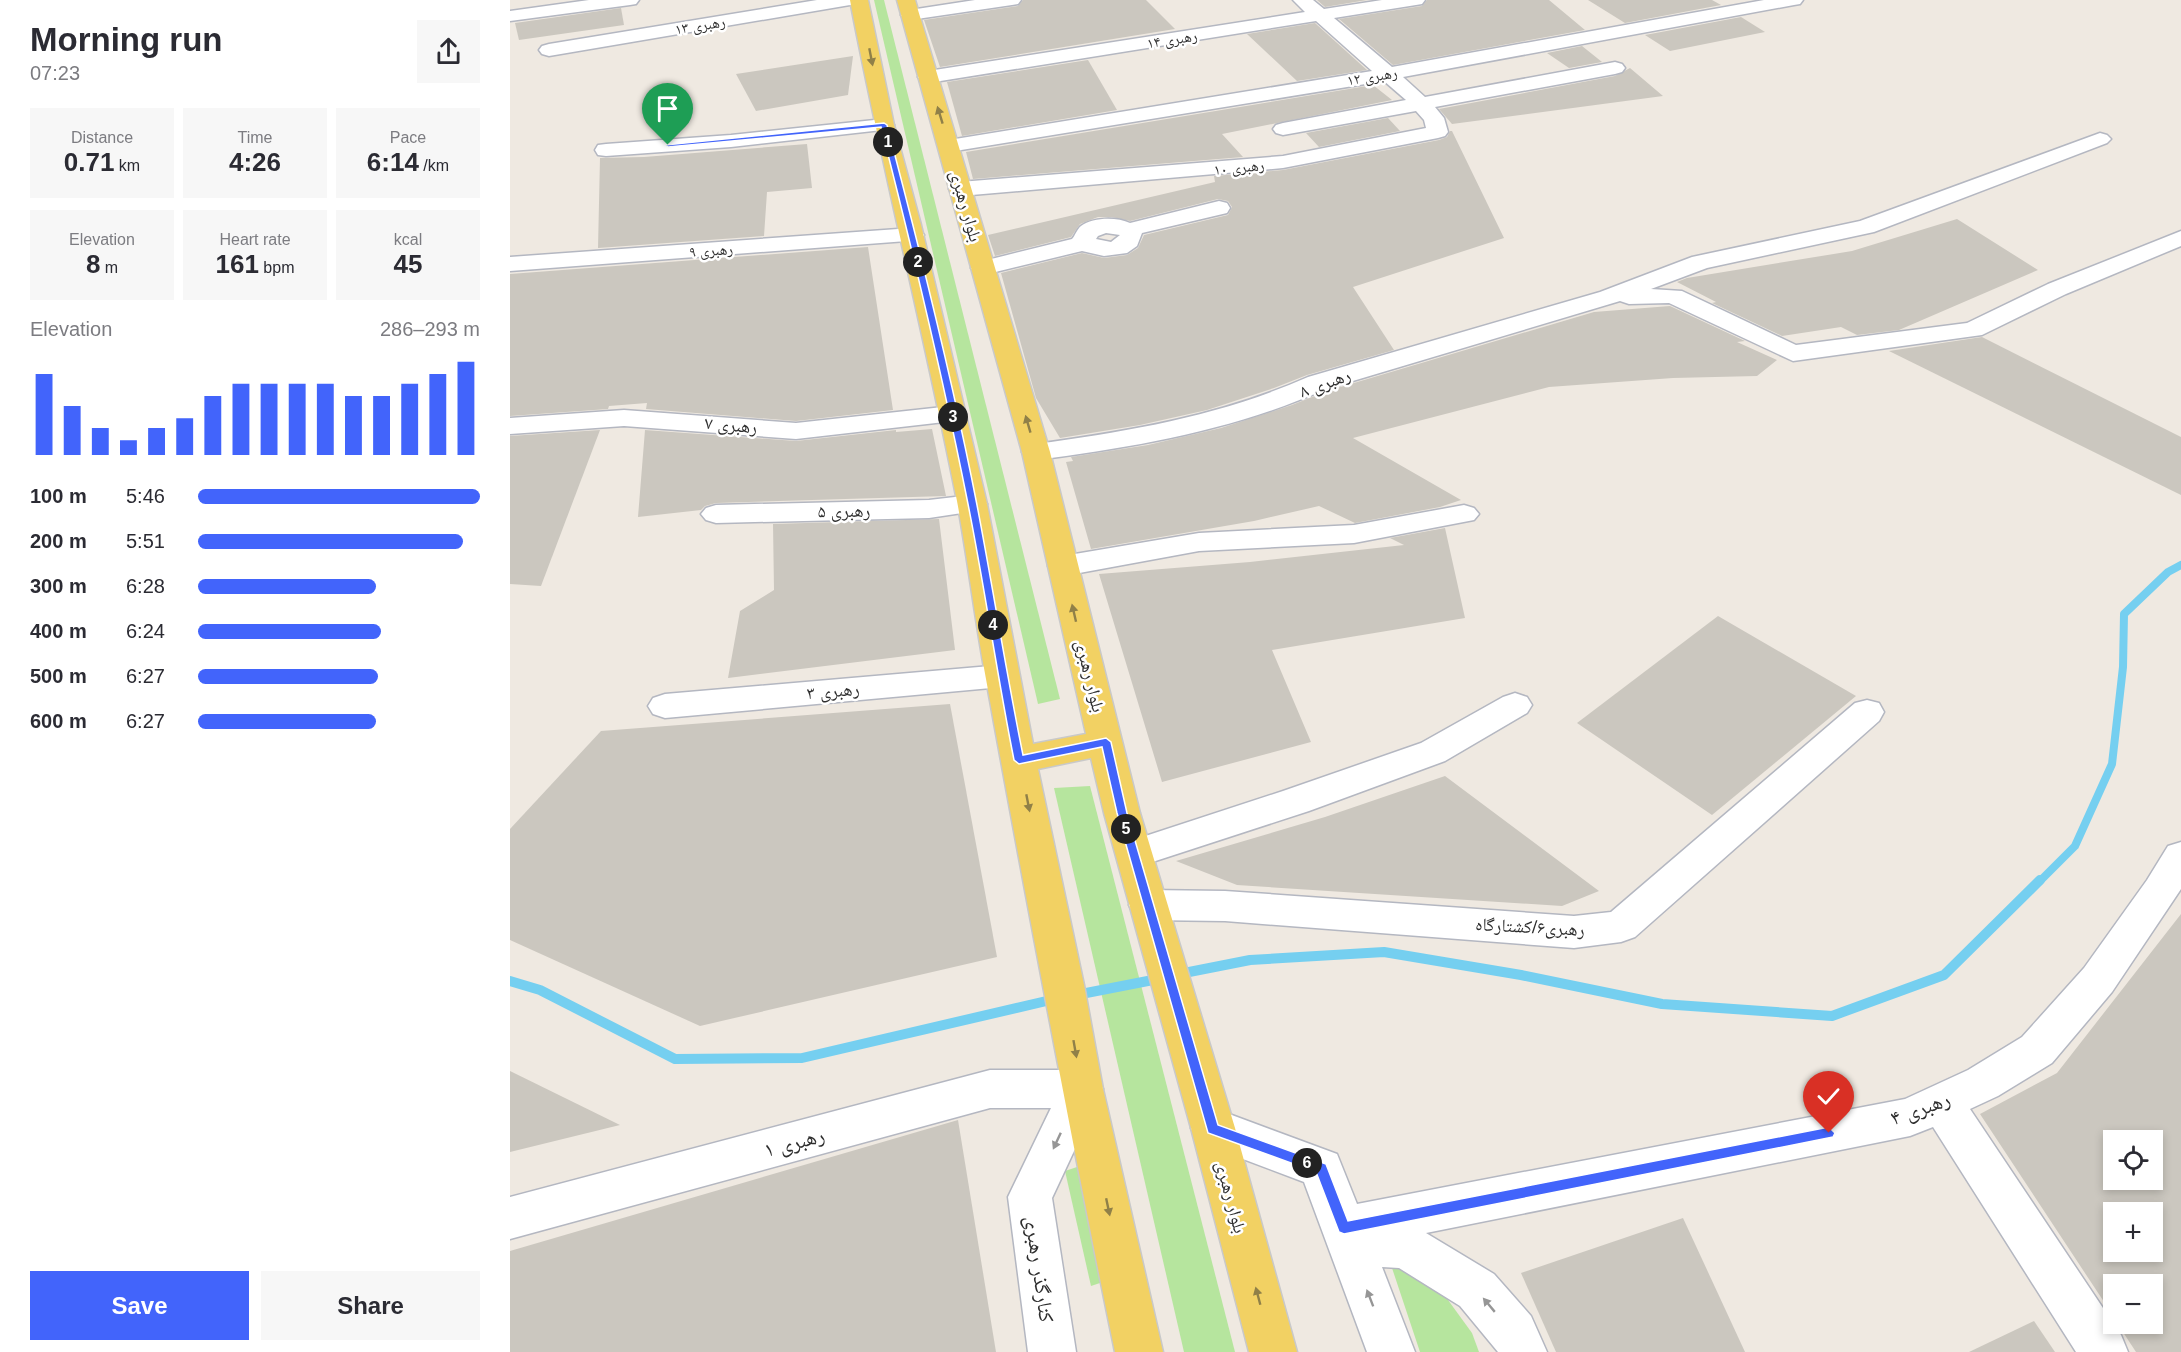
<!DOCTYPE html>
<html lang="en">
<head>
<meta charset="utf-8">
<style>
	:root { --surface:#fff; --page:#f7f7f7; --text:#2b2b33; --muted:#7c7c81; --accent:#4264fb }
	body { margin:0; font-family:Arial,"Noto Naskh Arabic",sans-serif; background:var(--page); color:var(--text); height:100vh; display:flex; flex-direction:column; font-size:22px; white-space:nowrap }
	* { box-sizing:border-box; margin:0 }
	p { font-size:20px; color:var(--muted) }
	.icon { flex:none; width:33px; height:33px; fill:none; stroke:currentColor; stroke-width:2; stroke-linecap:round; stroke-linejoin:round }
	.map { position:relative; flex:1; overflow:hidden }
	.panel { display:flex; flex-direction:column; background:var(--surface); width:510px }
	.panel>* { flex:none }
	.buttons { position:absolute; left:1593px; top:1130px; display:grid; gap:12px }
	.buttons a { display:grid; place-items:center; width:60px; height:60px; border-radius:0px; background:var(--surface); box-shadow:0 3px 9px #0003; font-size:30px }
	.pin { position:absolute; display:grid; place-items:center; width:51px; height:51px; color:#fff; margin:-62px -26px; border-radius:50% 50% 50% 0; rotate:-45deg; box-shadow:0 0 6px #0007 }
	.pin .icon { rotate:45deg }
	.km { position:absolute; width:30px; height:30px; margin:-15px; border-radius:50%; background:#222; color:#fff; font-size:16px; line-height:30px; text-align:center }
	.round { display:grid; place-items:center; flex:none; width:63px; height:63px; border-radius:0px; background:var(--page) }
	.head { display:flex; align-items:center; justify-content:space-between; height:102px; padding:0 30px }
	h1 { font-size:33px; font-weight:700; line-height:45px }
	.figures { display:grid; grid-template-columns:repeat(3,1fr); gap:9px; height:102px; padding:6px 30px }
	.figures div { display:grid; align-content:center; border-radius:0px; background:var(--page); text-align:center }
	.figures b { font-size:26px; font-weight:700 }
	.figures small { font-size:16px; font-weight:400 }
	.figures p { font-size:16px }
	.chart { height:168px; padding:12px 30px }
	.chart p { display:flex; justify-content:space-between }
	.chart svg { width:100%; height:108px; margin-top:6px; stroke:var(--accent); stroke-width:6 }
	.cta { display:flex; gap:12px; margin-top:auto; padding:12px 30px }
	.cta a { flex:1; height:69px; border-radius:0px; background:var(--accent); color:#fff; font-size:24px; font-weight:700; line-height:69px; text-align:center }
	.cta a+a { background:var(--page); color:var(--text) }
	ul { padding:0 30px; list-style:none; font-size:20px }
	li { display:grid; grid-template-columns:96px 72px 1fr; align-items:center; height:45px }
	li i { height:15px; border-radius:8px; background:var(--accent) }
	main { display:flex; flex:1; min-height:0 }
	.map>svg:first-child { display:block }
</style>
</head>
<body>
<main>
<section class="panel">
<div class="head"><div><h1>Morning run</h1><p>07:23</p></div><a class="round"><svg class="icon" aria-label="share" viewBox="0 0 24 24"><path d="M12 15V3M7 8l5-5 5 5M5 13v7h14v-7"/></svg></a></div>
<div class="figures">
<div><p>Distance</p><b>0.71<small> km</small></b></div>
<div><p>Time</p><b>4:26</b></div>
<div><p>Pace</p><b>6:14<small> /km</small></b></div>
</div>
<div class="figures">
<div><p>Elevation</p><b>8<small> m</small></b></div>
<div><p>Heart rate</p><b>161<small> bpm</small></b></div>
<div><p>kcal</p><b>45</b></div>
</div>
<div class="chart"><p><span>Elevation</span>286–293 m</p>
<svg viewBox="0 0 160 44" preserveAspectRatio="none"><path d="M5 44V11M15 44V24M25 44V33M35 44V38M45 44V33M55 44V29M65 44V20M75 44V15M85 44V15M95 44V15M105 44V15M115 44V20M125 44V20M135 44V15M145 44V11M155 44V6"/></svg>
</div>
<ul>
<li><b>100 m</b>5:46<i style="width:100%"></i></li>
<li><b>200 m</b>5:51<i style="width:94%"></i></li>
<li><b>300 m</b>6:28<i style="width:63%"></i></li>
<li><b>400 m</b>6:24<i style="width:65%"></i></li>
<li><b>500 m</b>6:27<i style="width:64%"></i></li>
<li><b>600 m</b>6:27<i style="width:63%"></i></li>
</ul>
<div class="cta"><a>Save</a><a>Share</a></div>
</section>
<div class="map">
<svg width="1671" height="1352" viewBox="0 0 1671 1352">
	<rect width="100%" height="100%" fill="#efe9e1"/>
	<!-- green -->
	<g fill="#b6e59e">
		<polygon points="364,0 374,0 550,699 528,704"/>
		<polygon points="580,786 725,1352 674,1352 544,788"/>
		<polygon points="567,1167 593,1282 581,1286 555,1171"/>
		<polygon points="881,1265 930,1289 962,1333 969,1352 910,1352"/>
	</g>
	<g fill="none" stroke-linecap="round" stroke-linejoin="round">
		<!-- stream-far1 -->
		<polyline stroke="#75cff0" stroke-width="8" points="1529,882 1565,846 1602,764 1613,667 1614,614 1658,572 1671,565"/>
		<!-- stream -->
		<g stroke="#75cff0" stroke-width="10">
			<polyline points="669,974 740,960 874,952 1011,975 1152,1004 1322,1016 1434,975 1530,880"/>
			<polyline points="0,981 30,990 165,1059 292,1058 545,999"/>
			<polyline points="566,995 648,979"/>
		</g>
	</g>
	<!-- building -->
	<g fill="#cbc7bf" fill-rule="evenodd">
		<polygon points="513,0 636,0 665,29 430,67 414,20 508,6"/>
		<polygon points="807,0 857,0 815,7"/>
		<polygon points="917,0 1039,0 1075,30 883,65 829,19 912,6"/>
		<polygon points="1078,0 1202,0 1211,5 1115,23"/>
		<polygon points="111,8 114,25 9,40 5,23"/>
		<polygon points="1231,17 1255,32 1160,51 1135,35"/>
		<polygon points="805,23 857,70 787,81 737,34"/>
		<polygon points="1072,46 1092,62 1059,68 1037,53"/>
		<polygon points="343,56 338,95 246,111 226,74"/>
		<polygon points="578,60 607,110 452,136 437,82"/>
		<polygon points="1120,68 1153,96 942,124 929,109 1105,76"/>
		<polygon points="863,85 882,100 712,134 733,157 463,179 456,152"/>
		<polygon points="878,118 890,131 809,147 796,133"/>
		<polygon points="940,131 942,131 994,238 843,287 884,350 797,375 764,388 697,410 630,425 550,438 526,398 491,273 572,253 594,258 617,255 628,248 634,235 718,215 722,207 718,201 708,199 620,221 602,217 588,217 570,224 561,237 485,256 478,235 705,182 704,176 773,170 929,140 937,137"/>
		<polygon points="297,144 302,188 257,192 254,236 88,248 90,158 134,157"/>
		<polygon points="1447,219 1528,270 1389,330 1347,335 1331,327 1272,336 1202,303 1206,302 1167,282 1177,278 1342,251"/>
		<polygon points="358,247 383,410 286,421 136,409 137,403 99,406 98,409 0,416 0,274"/>
		<polygon points="1160,306 1235,341 1227,342 1267,360 1247,376 1163,378 1039,387 843,438 951,500 930,507 845,523 809,506 744,521 581,549 556,462 563,461 561,457 638,445 711,428 782,405 817,391 1084,312"/>
		<polygon points="1472,337 1671,437 1671,495 1379,351"/>
		<polygon points="422,429 436,496 206,503 195,506 191,510 128,517 135,430 286,441 386,430 386,432"/>
		<polygon points="90,430 31,586 0,584 0,436"/>
		<polygon points="429,519 445,650 218,678 230,611 264,590 263,524"/>
		<polygon points="935,528 955,618 762,650 801,742 652,782 589,574 740,562 894,545 880,538"/>
		<polygon points="1208,616 1346,696 1202,815 1067,723"/>
		<polygon points="440,704 487,957 190,1026 0,940 0,829 91,731"/>
		<polygon points="935,776 1089,891 1052,906 727,885 666,861 815,817"/>
		<path d="M1671 914V1352H1626L1607 1323H1642V1284H1604V1317L1470 1114 1547 1073ZM1604 1140H1642V1179H1604ZM1604 1212H1642V1251H1604Z"/>
		<polygon points="0,1071 110,1125 0,1152"/>
		<polygon points="448,1120 486,1352 0,1352 0,1251"/>
		<polygon points="1173,1218 1235,1352 1046,1352 1011,1273"/>
		<polygon points="1524,1321 1545,1352 1459,1352"/>
	</g>
	<g fill="none" stroke-linecap="round" stroke-linejoin="round">
		<!-- minor casing -->
		<g stroke="#b4b7c1" stroke-width="3">
			<g id="minor">
				<polygon points="79,0 129,0 126,4 120,5 0,21 0,11"/>
				<polygon points="307,0 349,0 346,4 340,5 39,56 32,54 29,50 32,46 39,44"/>
				<polygon points="465,0 511,0 508,4 502,5 400,20 394,19 391,15 394,11 400,10"/>
				<polygon points="783,0 803,0 814,9 872,0 915,0 912,4 906,5 824,18 882,67 1254,0 1293,0 1290,4 1284,5 893,77 915,97 1105,62 1112,64 1115,68 1112,72 1105,74 925,107 934,118 938,132 935,136 928,138 773,168 450,196 442,194 439,189 442,184 450,182 773,156 916,128 914,120 906,111 773,135 766,133 763,129 766,125 773,123 896,100 874,81 439,152 432,150 428,146 432,142 439,140 862,71 806,21 418,83 411,81 408,77 411,73 418,71 795,12"/>
				<polygon points="374,119 381,121 384,125 381,129 221,147 96,156 88,155 85,150 88,145 96,144 221,135"/>
				<path d="M1590 133 1597 135 1601 139 1597 143 1364 232 1197 268 1141 289 1172 291 1286 345 1457 323 1538 284 1671 231V246L1556 294 1472 335 1283 361 1159 303 1119 304 1110 301 816 389C724 430 626 447 526 460L516 458 512 452 516 446 526 444C620 431 710 416 798 377L1090 292 1182 257 1350 221Z"/>
				<path d="M709 201 717 203 720 208 717 213 632 233 627 246 617 253 594 256 572 251 473 275 465 273 461 268 465 263 562 239C565 236 567 229 571 226 583 217 607 217 620 223ZM596 233 610 235 601 242 586 239 588 236Z"/>
				<polygon points="402,228 410,230 414,235 410,240 0,271 0,257"/>
				<polygon points="442,406 452,408 456,414 452,420 286,439 114,426 0,434 0,418 114,410 286,423"/>
				<polygon points="462,495 472,498 477,504 472,510 419,518 206,523 196,520 191,514 196,508 206,505 419,500"/>
				<polygon points="954,505 964,508 969,514 964,520 844,543 689,551 553,576 542,573 538,566 542,559 553,556 689,533 844,525"/>
				<polygon points="492,665 504,668 508,676 504,684 492,687 155,718 143,714 138,706 143,698 155,694"/>
				<polygon points="1005,693 1017,697 1022,705 1017,713 935,761 799,811 624,868 611,864 606,854 611,844 773,791 911,743 993,697"/>
				<polygon points="1357,700 1369,703 1374,712 1369,721 1125,937 1111,942 1064,948 715,921 638,920 625,916 619,905 625,894 638,890 715,891 1064,916 1101,912 1345,703"/>
				<polygon points="1671,842 1671,889 1602,992 1542,1063 1488,1096 1460,1109 1611,1335 1618,1352 1566,1352 1423,1127 1400,1136 916,1233 984,1274 1021,1316 1037,1352 988,1352 950,1306 889,1268 872,1267 905,1352 857,1352 794,1182 688,1142 681,1128 688,1114 703,1108 827,1154 847,1204 1395,1099 1458,1070 1512,1037 1574,968 1637,880 1658,846"/>
				<polygon points="480,1070 572,1070 587,1076 593,1089 542,1198 566,1352 518,1352 498,1197 541,1108 480,1108 0,1239 0,1197"/>
			</g>
		</g>
		<!-- major casing -->
		<g stroke="#c9c9c9" stroke-width="3">
			<path id="major" d="M340 0H358L384 125 411 225 477 504 523 744 576 734 512 452 387 0H405L540 452 630 813 725 1128 787 1352H739L681 1128 594 813 581 758 528 769 574 985 593 1089 653 1352H605C559 1128 517 904 476 679 465 620 458 560 447 501 414 333 372 168 340 0Z"/>
		</g>
		<!-- minor -->
		<use href="#minor" fill="#fff" fill-rule="evenodd"/>
		<!-- major -->
		<use href="#major" fill="#f2d163" fill-rule="evenodd"/>
	</g>
	<!-- one-way arrows -->
	<defs><path id="oneway-solid" d="M-6-.8H1V-3.2L6.5 0L1 3.2V.8H-6Z" transform="scale(1.5)"/></defs>
	<g fill="#908048">
		<use href="#oneway-solid" transform="translate(361 57) rotate(79)"/>
		<use href="#oneway-solid" transform="translate(430 115) rotate(-107)"/>
		<use href="#oneway-solid" transform="translate(518 424) rotate(-106)"/>
		<use href="#oneway-solid" transform="translate(564 613) rotate(-103)"/>
		<use href="#oneway-solid" transform="translate(518 803) rotate(79)"/>
		<use href="#oneway-solid" transform="translate(565 1049) rotate(80)"/>
		<use href="#oneway-solid" transform="translate(598 1207) rotate(78)"/>
		<use href="#oneway-solid" transform="translate(748 1296) rotate(-105)"/>
	</g>
	<g fill="#969696">
		<use href="#oneway-solid" transform="translate(547 1141) rotate(115)"/>
		<use href="#oneway-solid" transform="translate(860 1298) rotate(-111)"/>
		<use href="#oneway-solid" transform="translate(979 1305) rotate(-130)"/>
	</g>
	<!-- route -->
	<path fill="#4264fb" stroke="#fff" stroke-width="1.5" d="M374 123 377 125C410 250 442 377 467 505 483 588 496 672 513 755L596 738 601 742 617 813 708 1125 816 1164 838 1221 1319 1127 1325 1133 1323 1137 834 1234 829 1232 806 1172 698 1133 607 813 592 747 509 764 504 760C487 675 475 589 458 504 433 378 403 252 371 127L158 147 155 145Z"/>
	<g text-anchor="middle" dominant-baseline="central" stroke-width="5" stroke-linejoin="round" paint-order="stroke">
		<!-- far-street labels -->
		<g font-size="15" fill="#2e2e2e" stroke="#fff">
			<text transform="translate(190 25) rotate(-9)">رهبری ۱۳</text>
			<text transform="translate(662 39) rotate(-9)">رهبری ۱۴</text>
			<text transform="translate(862 76) rotate(-9)">رهبری ۱۲</text>
			<text transform="translate(729 167) rotate(-6)">رهبری ۱۰</text>
			<text transform="translate(201 250) rotate(-4)">رهبری ۹</text>
		</g>
		<!-- street labels -->
		<g font-size="18" fill="#2e2e2e" stroke="#fff">
			<text transform="translate(456 206) rotate(74)">بلوار رهبری</text>
			<text transform="translate(815 383) rotate(-20)">رهبری ۸</text>
			<text transform="translate(221 425) rotate(5)">رهبری ۷</text>
			<text transform="translate(334 511) rotate(-1)">رهبری ۵</text>
			<text transform="translate(580 676) rotate(76)">بلوار رهبری</text>
			<text transform="translate(323 691) rotate(-5)">رهبری ۳</text>
			<text transform="translate(1020 927) rotate(3)">رهبری۶/کشتارگاه</text>
			<text transform="translate(721 1197) rotate(75)">بلوار رهبری</text>
		</g>
		<!-- near-street labels -->
		<g font-size="21" fill="#2e2e2e" stroke="#fff">
			<text transform="translate(1410 1108) rotate(-20)">رهبری ۴</text>
			<text transform="translate(284 1142) rotate(-15)">رهبری ۱</text>
			<text transform="translate(530 1269) rotate(82)">کنارگذر رهبری</text>
		</g>
	</g>
</svg>
<div class="buttons">
<a><svg class="icon" aria-label="locate" viewBox="0 0 24 24"><circle cx="12" cy="12" r="6"/><path d="M12 2v4M12 18v4M2 12h4M18 12h4"/></svg></a>
<a>+</a>
<a>−</a>
</div>
<div class="pin" style="left:158px;top:145px;background:#1e9e55"><svg class="icon" aria-label="arrive" viewBox="0 0 24 24"><path d="M6 21V4h12l-3 4 3 4H6"/></svg></div>
<div class="pin" style="left:1319px;top:1133px;background:#d93025"><svg class="icon" aria-label="check" viewBox="0 0 24 24"><path d="M5 12l5 5 9-10"/></svg></div>
<b class="km" style="left:378px;top:142px">1</b>
<b class="km" style="left:408px;top:262px">2</b>
<b class="km" style="left:443px;top:417px">3</b>
<b class="km" style="left:483px;top:625px">4</b>
<b class="km" style="left:616px;top:829px">5</b>
<b class="km" style="left:797px;top:1163px">6</b>
</div>
</main>
</body>
</html>
